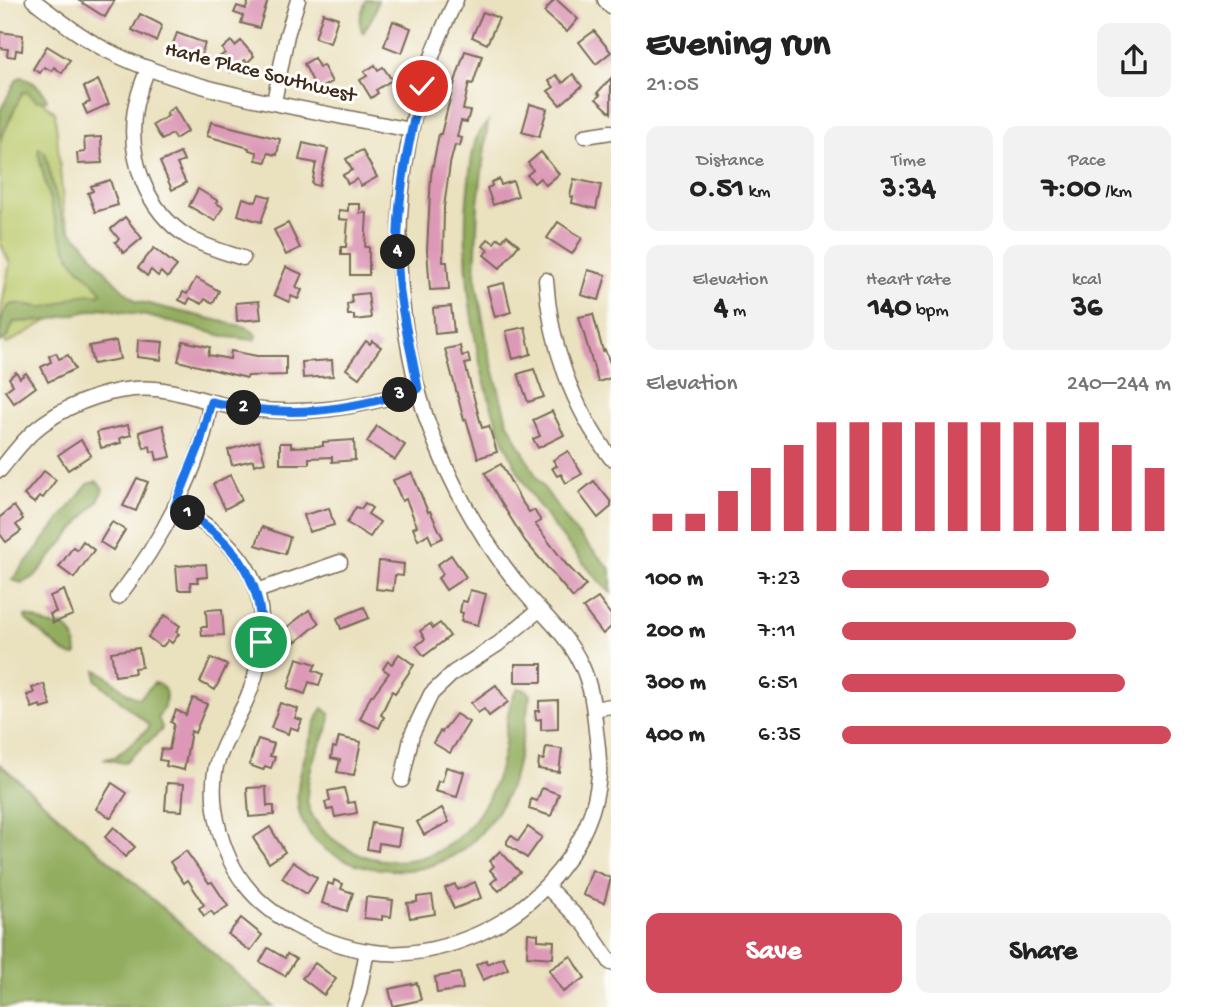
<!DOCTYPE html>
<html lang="en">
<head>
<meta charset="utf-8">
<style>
	:root { --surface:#fff; --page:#f2f2f2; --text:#222; --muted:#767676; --accent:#d1495b }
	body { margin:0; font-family:"Gochi Hand",sans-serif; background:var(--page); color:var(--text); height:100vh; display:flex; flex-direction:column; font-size:26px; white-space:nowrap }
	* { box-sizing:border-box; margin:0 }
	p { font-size:23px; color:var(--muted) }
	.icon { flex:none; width:38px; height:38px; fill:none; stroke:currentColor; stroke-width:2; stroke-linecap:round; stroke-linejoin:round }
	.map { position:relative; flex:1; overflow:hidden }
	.panel { display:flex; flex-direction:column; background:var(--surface); width:595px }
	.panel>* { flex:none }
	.pin { position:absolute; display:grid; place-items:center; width:60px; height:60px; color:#fff; margin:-30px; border:4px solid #fff; border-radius:50%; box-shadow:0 2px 7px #0007 }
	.km { position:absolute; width:35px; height:35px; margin:-18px; border-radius:50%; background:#222; color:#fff; font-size:19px; line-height:35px; text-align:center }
	.round { display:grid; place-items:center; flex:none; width:74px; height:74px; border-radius:14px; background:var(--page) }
	.headline { display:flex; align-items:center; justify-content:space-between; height:119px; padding:0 35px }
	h1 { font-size:38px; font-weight:800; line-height:52px }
	.figures { display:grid; grid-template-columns:repeat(3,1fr); gap:10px; height:119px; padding:7px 35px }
	.figures div { display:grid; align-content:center; border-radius:14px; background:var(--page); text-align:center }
	.figures b { font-size:30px; font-weight:800 }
	.figures small { font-size:19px; font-weight:400 }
	.figures p { font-size:19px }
	.chart { height:196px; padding:14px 35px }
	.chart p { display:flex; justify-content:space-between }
	.chart svg { width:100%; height:126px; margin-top:7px; stroke:var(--accent); stroke-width:6 }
	.button { display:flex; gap:14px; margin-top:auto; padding:14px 35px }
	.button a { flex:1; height:80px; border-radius:14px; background:var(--accent); color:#fff; font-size:28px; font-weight:800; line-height:80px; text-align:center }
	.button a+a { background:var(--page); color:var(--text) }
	ul { padding:0 35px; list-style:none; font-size:23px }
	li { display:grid; grid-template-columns:112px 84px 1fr; align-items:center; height:52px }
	li i { height:18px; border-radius:9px; background:var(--accent) }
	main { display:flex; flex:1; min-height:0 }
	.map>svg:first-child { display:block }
</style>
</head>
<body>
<main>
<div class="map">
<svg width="611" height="1007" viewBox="0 0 611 1007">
	<rect width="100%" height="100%" fill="#fdfcf7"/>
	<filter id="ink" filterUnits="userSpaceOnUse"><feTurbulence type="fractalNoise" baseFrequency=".0143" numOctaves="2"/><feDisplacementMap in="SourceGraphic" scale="14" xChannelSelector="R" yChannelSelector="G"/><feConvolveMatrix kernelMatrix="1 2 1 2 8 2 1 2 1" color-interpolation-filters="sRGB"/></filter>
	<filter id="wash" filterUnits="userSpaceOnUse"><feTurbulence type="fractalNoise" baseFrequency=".00686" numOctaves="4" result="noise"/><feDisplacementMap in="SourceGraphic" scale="28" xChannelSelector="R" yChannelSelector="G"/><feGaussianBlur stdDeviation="1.57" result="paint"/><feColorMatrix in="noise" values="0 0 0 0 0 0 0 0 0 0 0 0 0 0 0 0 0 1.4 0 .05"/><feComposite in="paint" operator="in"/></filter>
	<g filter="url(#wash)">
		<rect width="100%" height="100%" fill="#eae1bf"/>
		<!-- green -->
		<polygon fill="#bac96b" stroke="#7a7a44" stroke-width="2" points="21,84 55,112 64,215 82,254 131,302 65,311 7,344 0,335 0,315 10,263 0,243 0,126"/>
		<!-- forest -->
		<g fill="#93ad5f" stroke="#676c3e" stroke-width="2">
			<path d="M366 0H378L374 14 363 33C357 23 362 11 366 0Z"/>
			<path d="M21 77C31 79 45 91 47 100L37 101 27 92 22 93 0 141V111L17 79Z"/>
			<path d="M488 122 478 204 475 275 489 353 507 421 537 478 573 529 611 570V593C596 580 585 564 572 549 558 532 542 513 531 494 482 415 463 305 466 213 467 196 471 149 478 134 480 130 485 126 488 122Z"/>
			<path d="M39 148 45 152C51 174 55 199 64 221 68 233 78 236 85 245 100 266 116 285 136 301L249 328 257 336 254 340 228 337 147 316 102 308 44 321 14 322 7 337 0 342C0 330 0 314 9 306 16 300 36 308 46 307 67 304 76 291 99 295L102 292C95 281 84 274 75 264 57 241 46 183 38 153Z"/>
			<polygon points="97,481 103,489 98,501 34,577 22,583 12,580 88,484"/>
			<path d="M25 616C42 617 44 630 62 625 74 632 76 641 77 654L74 656 65 653 26 620Z"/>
			<path d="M96 670C112 675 124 697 140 698L154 683C173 686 165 707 158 718L162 727 161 731 124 763 103 759 115 757 148 729 149 725 96 680Z"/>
			<path d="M518 688 526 690 530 695C525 721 520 760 511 784 503 807 478 842 456 854 442 862 423 870 406 870 366 872 314 858 300 815 294 796 300 771 306 753 311 738 314 721 323 708L330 714C330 733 317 746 312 764 309 777 304 799 310 811 319 832 345 851 367 857 440 875 489 823 503 755 508 733 504 708 518 688Z"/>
			<polygon points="0,764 274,1007 0,1007"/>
		</g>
		<g id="blocks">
			<!-- building -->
			<g fill="#dc98b6">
				<polygon points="78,0 115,0 105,17"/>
				<polygon points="249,0 268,0 259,28 241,23 243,16 234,13 237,6 246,9"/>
				<polygon points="554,0 557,0 578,19 567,32 544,12"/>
				<polygon points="483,12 499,18 487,44 472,37"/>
				<polygon points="323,13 338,18 330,43 315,38"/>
				<polygon points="140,14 162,25 156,41 132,30"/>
				<polygon points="393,21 411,28 402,53 384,46"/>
				<polygon points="594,31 611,52 596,64 579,42"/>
				<polygon points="0,32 23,35 22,51 16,50 15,57 7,56 8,49 0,48"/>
				<polygon points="177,33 205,43 200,59 171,49"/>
				<polygon points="231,41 235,46 241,41 254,56 247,63 245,60 231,72 218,58 225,53 222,49"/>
				<polygon points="47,46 70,60 62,73 54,67 52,71 44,67 40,73 33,69"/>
				<polygon points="465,51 482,56 473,84 469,83 463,110 470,111 467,122 461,121 457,137 462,138 460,146 455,145 450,164 444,207 443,262 447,262 449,289 430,290 427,250 431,175 439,134 441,134 452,91"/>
				<polygon points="314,58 319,67 323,65 332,82 317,90 304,64"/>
				<polygon points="375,65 378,70 383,67 392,80 376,90 378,93 371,98 360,80 367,76 364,72"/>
				<polygon points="573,74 582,86 560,105 548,91 554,87 549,81 556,75 563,83"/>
				<polygon points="611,78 611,113 596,99 600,95 597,93"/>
				<polygon points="98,80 109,104 87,114 83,105 90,102 84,87"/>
				<polygon points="530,104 547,109 539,137 522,132"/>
				<polygon points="174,107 188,131 175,139 172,134 162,140 153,125 168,116 166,113"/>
				<polygon points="211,122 280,139 277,155 268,153 266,162 256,160 257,152 249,150 249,148 207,136"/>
				<polygon points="101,137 102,163 78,164 77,153 85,152 84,138"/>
				<polygon points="303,143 328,149 319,186 312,184 316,163 299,160"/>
				<polygon points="362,150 377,177 361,186 357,179 348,184 343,175 352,170 346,159"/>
				<polygon points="541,152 559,174 546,185 540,178 534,183 527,175 533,170 528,163"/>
				<polygon points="180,153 184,161 177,164 186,183 172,190 160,162"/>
				<polygon points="499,179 501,185 513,181 518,196 493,205 487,188 492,186 491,182"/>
				<polygon points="574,179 601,185 596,209 572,203 573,197 570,196"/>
				<polygon points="110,180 118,205 95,212 88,193 93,191 91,186"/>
				<polygon points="198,189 218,201 216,203 223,207 215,221 189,206"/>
				<polygon points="259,194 270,197 261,222 238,215 243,198 256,202"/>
				<polygon points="348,204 360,204 360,213 367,213 365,247 369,247 369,275 350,275 350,255 341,255 341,247 346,247 348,220 339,219 339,210 348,211"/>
				<polygon points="125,217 142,238 124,253 115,242 119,239 111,229"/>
				<polygon points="558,222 582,238 572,254 547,238"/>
				<polygon points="288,223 300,248 286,255 274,230"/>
				<polygon points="507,235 519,245 500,268 484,255 488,250 483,246 488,239 494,243 498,238 502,241"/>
				<polygon points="154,248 177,266 167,278 161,272 158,276 151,270 147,276 138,268"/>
				<polygon points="286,267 302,274 296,287 302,290 298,299 291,296 289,302 274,295"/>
				<polygon points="588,270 606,275 599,300 581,295"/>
				<polygon points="196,278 219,291 213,303 205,299 202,304 190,298 187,304 179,300 183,292 187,294"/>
				<polygon points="504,283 511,312 495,317 487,287"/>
				<polygon points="368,293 371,318 354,320 354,315 348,315 347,304 352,303 351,295"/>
				<polygon points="259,301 261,319 237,321 236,303"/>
				<polygon points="451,306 454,332 435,334 433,308"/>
				<polygon points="593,314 603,351 605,350 611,366 611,378 598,382 579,317"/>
				<polygon points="525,327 531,354 513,359 506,331"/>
				<polygon points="138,340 163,342 161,360 137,357"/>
				<polygon points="116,341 120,359 93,364 89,346"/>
				<polygon points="183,341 210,347 208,355 230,359 231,351 257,356 286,356 286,375 248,376 247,378 178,361"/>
				<polygon points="366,341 370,344 372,341 381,347 359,378 346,369"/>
				<polygon points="460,346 462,356 468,354 470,363 465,364 482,428 489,426 497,452 478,458 466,419 464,420 445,349"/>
				<polygon points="56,353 59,359 68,355 75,369 48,382 41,367 51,362 49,356"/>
				<polygon points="332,360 333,376 303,378 302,362"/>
				<polygon points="534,369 544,397 528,402 518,374"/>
				<polygon points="16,372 20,378 26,373 36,387 14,403 5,391 13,385 9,378"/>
				<polygon points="552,411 564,435 538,448 533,439 540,436 533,420"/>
				<polygon points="128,425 131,435 120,438 121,443 101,448 97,432"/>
				<polygon points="163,425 171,457 157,460 155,451 151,452 150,446 144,448 139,432"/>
				<polygon points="377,426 405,445 395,460 367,442"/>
				<polygon points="81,440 91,455 68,470 58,455"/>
				<polygon points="354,440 355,460 332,462 332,457 309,458 309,464 280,464 280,443 291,443 291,447 323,446 323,442"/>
				<polygon points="259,441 265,462 254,465 253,460 232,465 228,450"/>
				<polygon points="568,451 582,474 566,483 561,474 557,476 552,468 557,466 553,460"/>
				<polygon points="501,464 520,499 529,512 534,510 541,521 535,524 566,564 586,585 573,598 525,541 497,496 485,473"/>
				<polygon points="44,471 56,480 43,498 40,496 34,503 24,495"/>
				<polygon points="412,473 428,512 430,511 443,538 432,543 428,534 418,540 413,528 417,526 406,499 402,501 393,480"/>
				<polygon points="230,475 242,500 225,509 213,484"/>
				<polygon points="137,478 148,482 136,511 123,506"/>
				<polygon points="594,481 611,502 611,507 598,518 579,493"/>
				<polygon points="365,503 372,508 368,514 380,522 370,537 347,523 356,507 361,509"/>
				<polygon points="14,506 23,519 16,525 21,531 6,542 0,534 0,517"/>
				<polygon points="329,508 334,525 309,532 304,515"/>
				<polygon points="112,522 125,530 113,550 100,542"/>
				<polygon points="262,527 290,537 285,554 256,545"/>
				<polygon points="83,541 94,550 74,578 59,567 73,547 77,550"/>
				<polygon points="451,555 466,577 446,590 438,578 443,574 437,565"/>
				<polygon points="379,561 404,564 403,576 395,575 393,591 376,589"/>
				<polygon points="206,564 207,577 197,578 198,582 190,582 191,590 178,590 176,566"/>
				<polygon points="64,590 73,615 53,623 50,614 56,612 50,596"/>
				<polygon points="470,590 486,594 478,625 461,621 463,613 460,612 462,601 467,602"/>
				<polygon points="598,598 611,615 611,627 603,634 583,608"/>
				<polygon points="364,607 369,618 341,629 337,618"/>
				<polygon points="222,609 224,635 202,636 201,627 207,627 206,610"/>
				<polygon points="309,610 319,623 296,642 285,629"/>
				<polygon points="165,615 180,626 176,632 179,634 172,643 168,640 163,646 160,646 148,637"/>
				<polygon points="440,623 450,636 424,656 416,646 425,639 420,631 430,624 433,628"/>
				<polygon points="139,648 142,667 134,668 135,673 115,676 111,652"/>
				<polygon points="399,654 414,665 395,693 392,691 381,715 384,717 379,728 360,719 371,695 373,695 389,673 383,669 388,661 392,664"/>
				<polygon points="211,658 227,665 215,690 200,682"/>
				<polygon points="297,658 316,664 313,670 323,674 319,685 309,682 305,694 288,688"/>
				<rect x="515" y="664" width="27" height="18"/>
				<polygon points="44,684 51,706 41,709 40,705 32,708 27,695 34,693 32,688"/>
				<polygon points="496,685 508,702 489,716 484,709 478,713 471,703"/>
				<polygon points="193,698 207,704 195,733 191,731 184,770 166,766 167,761 159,760 161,749 169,750 174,724 171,722 176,710 186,715"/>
				<polygon points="558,700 558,729 541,730 541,719 536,720 535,711 539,711 539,701"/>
				<polygon points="280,703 298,709 295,718 302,720 298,730 290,727 288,734 271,728"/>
				<polygon points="456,714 469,722 450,753 433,743 440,731 442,732"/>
				<polygon points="339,737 361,742 354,775 337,772 340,760 331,758 333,747 336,748"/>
				<polygon points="258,739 274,744 270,756 275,757 271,768 265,766 263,770 249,765"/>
				<polygon points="546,747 562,749 559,772 538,769 539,759 544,760"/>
				<polygon points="446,767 464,772 457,797 435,791 438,781 442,782"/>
				<polygon points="112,783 127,793 111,818 96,809"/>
				<polygon points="167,783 184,784 182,811 165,810"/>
				<polygon points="266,787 267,806 274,806 274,815 249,817 247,788"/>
				<polygon points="344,788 348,803 355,802 357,813 335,817 333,809 327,810 325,802 330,801 328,791"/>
				<polygon points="542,788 559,794 551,816 529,809 531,799 537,801"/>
				<polygon points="442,808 449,822 424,835 417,822"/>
				<polygon points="372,823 401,828 398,846 379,843 378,851 367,849"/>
				<polygon points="114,827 135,847 125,857 105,837"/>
				<polygon points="270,827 285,852 269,863 253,838"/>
				<polygon points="528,827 542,837 527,858 507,844 507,841 511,835 518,841"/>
				<polygon points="186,851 209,883 212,882 228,906 214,915 211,911 204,916 199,908 204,905 188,880 184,883 170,862"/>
				<polygon points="500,851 520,872 499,891 491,883 497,878 490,870 494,866 490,861"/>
				<polygon points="293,862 317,878 307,894 282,878"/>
				<polygon points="592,870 611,878 604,903 583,895"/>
				<polygon points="334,880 343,884 341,889 353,893 347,911 322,903 328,883 333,885"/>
				<polygon points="475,882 481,898 454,909 445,888 455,884 457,890"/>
				<polygon points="432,895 435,914 410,918 407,903 417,902 417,897"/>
				<polygon points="366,897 393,900 391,917 382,916 382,920 364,918"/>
				<polygon points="241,918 262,935 250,951 228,934"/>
				<polygon points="528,933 538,934 538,940 554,941 553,958 527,956"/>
				<polygon points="268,948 285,958 287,954 296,959 285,976 260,962"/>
				<polygon points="571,956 585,978 563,992 549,970"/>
				<polygon points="503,957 508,969 483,980 476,965 486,960 487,964"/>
				<polygon points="315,963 336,979 324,995 302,978"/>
				<polygon points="460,973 463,989 437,993 435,977"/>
				<polygon points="417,983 421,1000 393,1006 389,989"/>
			</g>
		</g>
	</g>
	<g filter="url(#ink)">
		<use href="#blocks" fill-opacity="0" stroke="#786a56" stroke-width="2"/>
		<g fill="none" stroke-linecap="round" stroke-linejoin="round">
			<!-- minor casing -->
			<g stroke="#786a56" stroke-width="17">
				<g id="minor">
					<path d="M33 0C57 18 81 37 108 51 196 95 314 110 411 130"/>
					<polyline points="605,0 611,7"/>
					<path d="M148 68C143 82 137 95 135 109 127 157 146 211 188 237 205 247 224 252 243 258"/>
					<polyline points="274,102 287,35 298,0"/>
					<polyline points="585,136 611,132"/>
					<path d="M546 280C550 344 572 407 611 458"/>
					<path d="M0 470C14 453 27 435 44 423 74 401 118 386 155 389 183 391 210 404 239 408 305 416 355 409 418 389"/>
					<path d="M175 506C209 524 247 553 257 592 266 628 261 670 245 703 235 724 223 743 216 766 213 780 213 794 215 809 224 870 254 908 310 933 369 960 419 960 478 934 540 906 593 845 599 775 600 760 598 746 596 731 594 708 591 685 581 664 566 632 537 610 516 582 472 526 436 459 418 390 384 259 396 122 456 0"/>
					<polyline points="257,591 340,562"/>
					<path d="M118 597C158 546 203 467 210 402"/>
					<polyline points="594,709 611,706"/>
					<polyline points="402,780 412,734 431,694 453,673 498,644 539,610"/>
					<polyline points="546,886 585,925 611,963"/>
					<polyline points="354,1007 359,992 367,951"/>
				</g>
			</g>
			<!-- minor -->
			<use href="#minor" stroke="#fff" stroke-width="14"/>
		</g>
	</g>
	<g fill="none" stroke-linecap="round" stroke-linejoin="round" filter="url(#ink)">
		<!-- route casing -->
		<g stroke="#fff" stroke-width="14">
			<path id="route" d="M261 642C265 576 230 537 175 506L199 446 211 402C286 419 345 412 418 389 412 353 402 318 399 283 393 217 406 150 422 86"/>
		</g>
		<!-- route -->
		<use href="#route" stroke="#1a73e8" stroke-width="9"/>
	</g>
	<g text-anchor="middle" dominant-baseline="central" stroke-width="6" stroke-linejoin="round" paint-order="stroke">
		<!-- street labels -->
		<g font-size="21" fill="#3b2a1e" stroke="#fdfcf7">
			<text transform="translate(260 74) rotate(14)">Harle Place Southwest</text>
		</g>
	</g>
</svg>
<div class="pin" style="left:261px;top:642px;background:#1e9e55"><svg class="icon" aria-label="arrive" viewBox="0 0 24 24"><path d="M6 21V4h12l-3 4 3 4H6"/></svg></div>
<div class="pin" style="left:422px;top:86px;background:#d93025"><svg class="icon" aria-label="check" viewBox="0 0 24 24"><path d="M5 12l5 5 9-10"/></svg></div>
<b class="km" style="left:188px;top:513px">1</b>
<b class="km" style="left:244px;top:408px">2</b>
<b class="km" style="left:400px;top:395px">3</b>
<b class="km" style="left:398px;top:252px">4</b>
</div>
<section class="panel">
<div class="headline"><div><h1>Evening run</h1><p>21:05</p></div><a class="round"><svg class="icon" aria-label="share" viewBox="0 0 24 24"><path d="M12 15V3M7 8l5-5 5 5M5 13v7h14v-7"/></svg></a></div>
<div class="figures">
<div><p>Distance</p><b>0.51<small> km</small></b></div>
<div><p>Time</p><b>3:34</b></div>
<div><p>Pace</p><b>7:00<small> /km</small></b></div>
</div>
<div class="figures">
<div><p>Elevation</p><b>4<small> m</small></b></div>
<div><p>Heart rate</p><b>140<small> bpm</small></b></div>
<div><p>kcal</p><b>36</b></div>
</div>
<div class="chart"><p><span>Elevation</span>240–244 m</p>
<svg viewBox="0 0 160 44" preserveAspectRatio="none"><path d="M5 44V38M15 44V38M25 44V30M35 44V22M45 44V14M55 44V6M65 44V6M75 44V6M85 44V6M95 44V6M105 44V6M115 44V6M125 44V6M135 44V6M145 44V14M155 44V22"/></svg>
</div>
<ul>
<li><b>100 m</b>7:23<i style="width:63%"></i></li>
<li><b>200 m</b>7:11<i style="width:71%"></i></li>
<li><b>300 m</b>6:51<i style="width:86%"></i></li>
<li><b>400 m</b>6:35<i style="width:100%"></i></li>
</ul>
<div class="button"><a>Save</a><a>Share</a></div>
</section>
</main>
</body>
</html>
